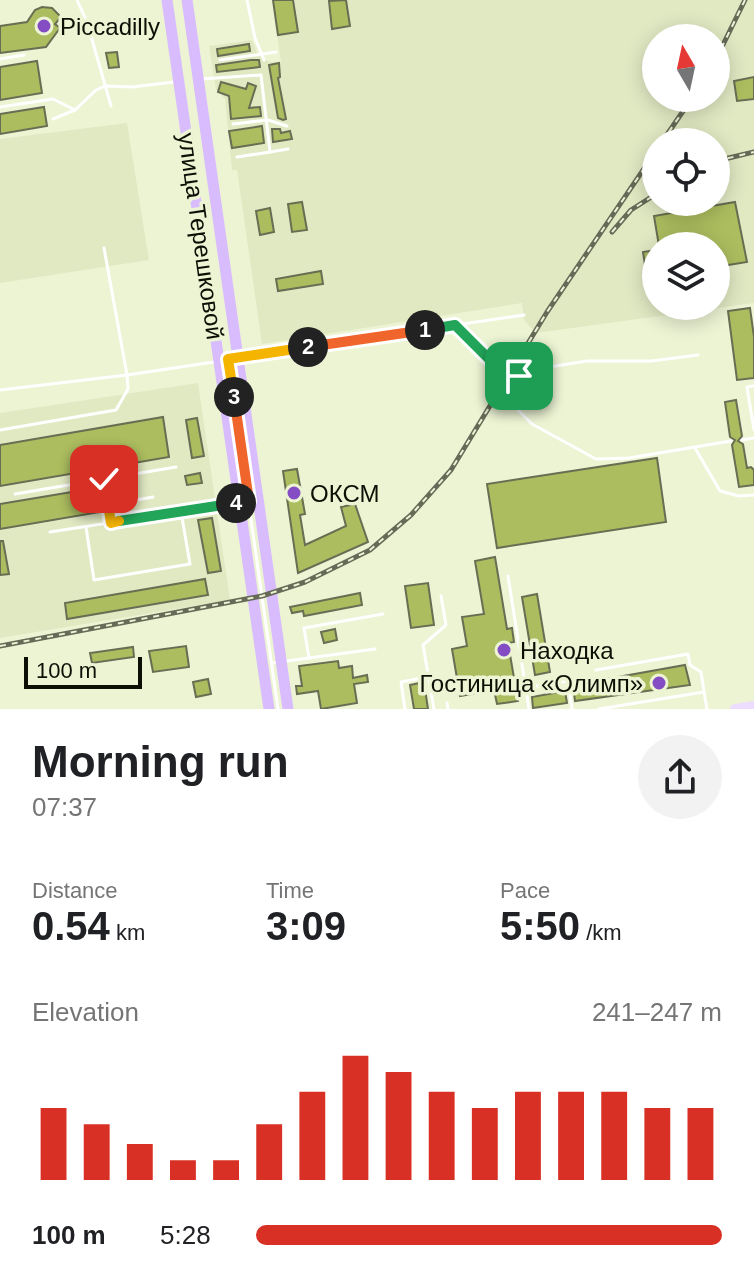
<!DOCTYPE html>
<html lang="en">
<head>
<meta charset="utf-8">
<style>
	:root { --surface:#fff; --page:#f2f2f2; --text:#202124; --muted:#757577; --accent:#d93025 }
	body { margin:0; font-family:Helvetica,sans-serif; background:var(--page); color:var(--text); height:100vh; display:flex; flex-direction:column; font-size:30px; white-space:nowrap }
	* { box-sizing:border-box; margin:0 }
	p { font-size:26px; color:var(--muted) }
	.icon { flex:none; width:44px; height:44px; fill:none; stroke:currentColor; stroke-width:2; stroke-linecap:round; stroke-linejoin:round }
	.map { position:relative; height:709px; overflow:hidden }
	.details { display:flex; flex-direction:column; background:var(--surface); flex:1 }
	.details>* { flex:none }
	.needle { width:52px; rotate:351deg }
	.tools { position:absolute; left:642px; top:24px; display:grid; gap:16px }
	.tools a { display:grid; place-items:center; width:88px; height:88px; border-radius:50%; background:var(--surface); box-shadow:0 4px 20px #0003; font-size:40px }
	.scale { position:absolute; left:24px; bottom:20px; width:118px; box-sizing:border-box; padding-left:8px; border:4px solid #0d0f05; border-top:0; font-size:22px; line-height:28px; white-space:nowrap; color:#0d0f05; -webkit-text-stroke:6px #ecf4d4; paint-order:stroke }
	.pin { position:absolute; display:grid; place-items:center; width:68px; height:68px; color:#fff; margin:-34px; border-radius:16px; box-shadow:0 4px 12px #0006 }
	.km { position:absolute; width:40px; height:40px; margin:-20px; border-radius:50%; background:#222; color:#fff; font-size:22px; line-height:40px; text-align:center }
	.round { display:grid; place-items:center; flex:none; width:84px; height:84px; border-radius:42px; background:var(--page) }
	.summary { display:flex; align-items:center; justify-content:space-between; height:136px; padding:0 32px }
	h1 { font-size:44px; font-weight:700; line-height:60px }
	.figures { display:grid; grid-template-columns:repeat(3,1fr); gap:12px; height:136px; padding:8px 32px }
	.figures div { display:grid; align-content:center }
	.figures b { font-size:40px; font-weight:700 }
	.figures small { font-size:22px; font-weight:400 }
	.figures p { font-size:22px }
	.chart { height:224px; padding:16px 32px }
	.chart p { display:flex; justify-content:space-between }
	.chart svg { width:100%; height:144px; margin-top:8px; stroke:var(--accent); stroke-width:6 }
	ul { padding:0 32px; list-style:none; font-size:26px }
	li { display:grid; grid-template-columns:128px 96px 1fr; align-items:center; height:60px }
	li i { height:20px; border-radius:10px; background:var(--accent) }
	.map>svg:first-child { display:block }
</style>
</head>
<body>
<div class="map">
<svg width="754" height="709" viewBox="0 0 754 709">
	<rect width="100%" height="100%" fill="#ecf4d4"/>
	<!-- built -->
	<g fill="#e1e9c3" fill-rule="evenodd">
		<path d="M272 0H754V303L536 333 524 320 522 303 262 344 237 170H232L225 99 216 90 209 46 252 40 258 55 270 62H281ZM656 38H716V98H656ZM656 142H716V202H656ZM656 246H716V306H656Z"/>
		<polygon points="127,123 149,260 0,283 0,139"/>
		<polygon points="198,383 230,600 0,638 0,413"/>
	</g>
	<!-- building -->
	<g fill="#acbd5f" stroke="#686e53" stroke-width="2">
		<polygon points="273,0 293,0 298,32 278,35"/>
		<polygon points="346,0 350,26 332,29 329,1"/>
		<polygon points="42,7 52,8 61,17 55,24 60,28 46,47 0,53 0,26 27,22 35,10"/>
		<polygon points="249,44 250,51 218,56 217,49"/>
		<polygon points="117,52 119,67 109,68 106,53"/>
		<polygon points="251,60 259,60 260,67 217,72 216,65"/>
		<polygon points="37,61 42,93 0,100 0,67"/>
		<polygon points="279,63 280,77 278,78 286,119 283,120 278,118 269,65"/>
		<polygon points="754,77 754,99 737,101 734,81"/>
		<polygon points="221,82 246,89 248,83 256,86 249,108 260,107 261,116 231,119 229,96 218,92"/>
		<polygon points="44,107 47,126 0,134 0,114"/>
		<polygon points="262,126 264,143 232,148 229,131"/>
		<polygon points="272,129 280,129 281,133 290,131 292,139 273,142"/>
		<polygon points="302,202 307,230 292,232 288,204"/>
		<polygon points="735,202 747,262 716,267 716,246 659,246 654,216"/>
		<polygon points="270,208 274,232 260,235 256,211"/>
		<polygon points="656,250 656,277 647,278 643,252"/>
		<polygon points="321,271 323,284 278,291 276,279"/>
		<polygon points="750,308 754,337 754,378 737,380 728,311"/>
		<polygon points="736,400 742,436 738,441 743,444 747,468 751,467 754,470 754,485 739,487 732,445 735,440 730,437 725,402"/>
		<polygon points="163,417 169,457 0,486 0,445"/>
		<polygon points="197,418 204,456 192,458 186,420"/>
		<polygon points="657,458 666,522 497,548 487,484"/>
		<polygon points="297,469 305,514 300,515 305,545 346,526 341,507 355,504 368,542 298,573 283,471"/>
		<polygon points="200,473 202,483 187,485 185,476"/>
		<polygon points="96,488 100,512 0,529 0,504"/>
		<polygon points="212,518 221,571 208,573 198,520"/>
		<polygon points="0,541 3,541 9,574 0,575"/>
		<polygon points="495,557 507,629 512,628 514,642 508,643 518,701 497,704 494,690 460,696 452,649 467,646 462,617 484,614 475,561"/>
		<polygon points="205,579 208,595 67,619 65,603"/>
		<polygon points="428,583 434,625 411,628 405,586"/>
		<polygon points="360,593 362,605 304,616 303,611 292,613 290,607"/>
		<polygon points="537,594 550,672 535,675 522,597"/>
		<polygon points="335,629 337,640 324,643 321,632"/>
		<polygon points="186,646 189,667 153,672 149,651"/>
		<polygon points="133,647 134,657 92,663 90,653"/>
		<polygon points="338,661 339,668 352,666 353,678 367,675 368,682 354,684 357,703 321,709 318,691 297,694 296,686 302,686 299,666"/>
		<polygon points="685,665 690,685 575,701 573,685"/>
		<polygon points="208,679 211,694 196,697 193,682"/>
		<polygon points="424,682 428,709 414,709 410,685"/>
		<polygon points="565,691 567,703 533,708 532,697"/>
	</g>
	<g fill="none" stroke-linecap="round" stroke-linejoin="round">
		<!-- service -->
		<g stroke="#fff" stroke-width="3">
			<polyline points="77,0 87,22 111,106"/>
			<polyline points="247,0 255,38 264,60"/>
			<polyline points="0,59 24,55"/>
			<polyline points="220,60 276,52"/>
			<polyline points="202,79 261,75 270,152 237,157"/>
			<polyline points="0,107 53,99 75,110"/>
			<polyline points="53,119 75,110 96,90 105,86 132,87 174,82"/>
			<polyline points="233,124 268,120 287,126"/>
			<polyline points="270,152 288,149"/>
			<polyline points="104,248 127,375 214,362"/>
			<polyline points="455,325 507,377 518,410 532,424 596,459 629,458 731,441"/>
			<polyline points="228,359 524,315"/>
			<polyline points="221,361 228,359 278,709"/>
			<polyline points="511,381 549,367 587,361 651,361 698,355"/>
			<polyline points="754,386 747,387 754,430"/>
			<polyline points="0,390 127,375 128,389 116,410 0,430"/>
			<polyline points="742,440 754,438"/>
			<polyline points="695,448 720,491 739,496 754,495"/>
			<polyline points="104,479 111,523"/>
			<polyline points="15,494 176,467"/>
			<polyline points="108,505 153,497"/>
			<polyline points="86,527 94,580 190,564 181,512"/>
			<polyline points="50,532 249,501"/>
			<polyline points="508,576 529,709"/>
			<polyline points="309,658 304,628 383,614"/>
			<polyline points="272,663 375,649"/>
			<polyline points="596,670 688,654 690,665 701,672 704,692"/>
			<polyline points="568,681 572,709"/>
			<polyline points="525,688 586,678"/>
			<polyline points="447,703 448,709"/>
			<polyline points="405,709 401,682 427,677"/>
			<polyline points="434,709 423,645 446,625 441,596"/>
			<polyline points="599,709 704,692 707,709"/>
		</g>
		<!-- secondary -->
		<polyline stroke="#ecddfe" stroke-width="10" points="735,709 754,706"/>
		<!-- primary -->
		<g stroke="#d8bcfe" stroke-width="11">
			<polyline points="167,0 269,709"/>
			<polyline points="187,0 288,709"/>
		</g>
		<!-- rail casing -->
		<g stroke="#666a57" stroke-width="5">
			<g id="rail">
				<polyline points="716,59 745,0"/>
				<polyline points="662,142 692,98"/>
				<polyline points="716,161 754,152"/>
				<polyline points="612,232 631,210 656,194"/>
				<polyline points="0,646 262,596 305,582 370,550 411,515 451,470 547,312 656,151"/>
			</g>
		</g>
		<!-- rail -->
		<use href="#rail" stroke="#ecf4d4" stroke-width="2" stroke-dasharray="6" stroke-linecap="butt"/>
	</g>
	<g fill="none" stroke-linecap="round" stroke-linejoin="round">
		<!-- split-1 casing -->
		<g stroke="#fff" stroke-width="16">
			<polyline id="split-1" points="425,330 455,325 511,381 519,376"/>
		</g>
		<!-- split-2 casing -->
		<g stroke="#fff" stroke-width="16">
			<polyline id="split-2" points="308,347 425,330"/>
		</g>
		<!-- split-3 casing -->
		<g stroke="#fff" stroke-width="16">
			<polyline id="split-3" points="234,397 228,359 308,347"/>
		</g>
		<!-- split-4 casing -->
		<g stroke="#fff" stroke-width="16">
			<polyline id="split-4" points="234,397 249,501 236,503"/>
		</g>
		<!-- split-5 casing -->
		<g stroke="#fff" stroke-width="16">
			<polyline id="split-5" points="119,521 236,503"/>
		</g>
		<!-- split-6 casing -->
		<g stroke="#fff" stroke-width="16">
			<polyline id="split-6" points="104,479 111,523 119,521"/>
		</g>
		<!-- split-1 -->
		<use href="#split-1" stroke="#22a559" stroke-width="10"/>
		<!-- split-2 -->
		<use href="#split-2" stroke="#f0652b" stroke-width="10"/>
		<!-- split-3 -->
		<use href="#split-3" stroke="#f5b400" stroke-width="10"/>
		<!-- split-4 -->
		<use href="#split-4" stroke="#f0652b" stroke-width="10"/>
		<!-- split-5 -->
		<use href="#split-5" stroke="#22a559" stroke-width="10"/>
		<!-- split-6 -->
		<use href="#split-6" stroke="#f5b400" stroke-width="10"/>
	</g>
	<!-- markers -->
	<g fill="#844dc4" stroke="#ecf4d4" stroke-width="3">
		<circle cx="44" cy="26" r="8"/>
		<circle cx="294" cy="493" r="8"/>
		<circle cx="504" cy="650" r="8"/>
		<circle cx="659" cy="683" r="8"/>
	</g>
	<g text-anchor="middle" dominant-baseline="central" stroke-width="7" stroke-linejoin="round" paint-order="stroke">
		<!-- poi labels -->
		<g font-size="24" fill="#0d0f05" stroke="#ecf4d4" text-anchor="start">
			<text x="60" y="26">Piccadilly</text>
			<text x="310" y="493">ОКСМ</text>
			<text x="520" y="650">Находка</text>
			<text x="643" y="683" text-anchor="end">Гостиница «Олимп»</text>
		</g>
		<!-- street labels -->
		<g font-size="24" fill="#0d0f05" stroke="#ecf4d4">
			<text transform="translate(201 236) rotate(82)">улица Терешковой</text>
		</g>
	</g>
</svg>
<div class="tools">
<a><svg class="needle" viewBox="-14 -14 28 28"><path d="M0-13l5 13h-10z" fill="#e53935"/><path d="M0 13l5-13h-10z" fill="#757577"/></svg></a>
<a><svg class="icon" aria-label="locate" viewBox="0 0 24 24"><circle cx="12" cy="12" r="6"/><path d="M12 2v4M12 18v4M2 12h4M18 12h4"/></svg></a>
<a><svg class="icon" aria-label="layers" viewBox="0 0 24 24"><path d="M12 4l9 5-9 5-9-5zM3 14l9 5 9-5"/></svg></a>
</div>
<div class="scale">100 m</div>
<div class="pin" style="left:519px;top:376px;background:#1e9e55"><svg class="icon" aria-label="arrive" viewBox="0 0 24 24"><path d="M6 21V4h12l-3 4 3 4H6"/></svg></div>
<div class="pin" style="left:104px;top:479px;background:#d93025"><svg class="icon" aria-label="check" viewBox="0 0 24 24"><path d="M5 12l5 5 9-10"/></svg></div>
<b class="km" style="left:425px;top:330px">1</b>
<b class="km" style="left:308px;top:347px">2</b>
<b class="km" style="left:234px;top:397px">3</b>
<b class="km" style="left:236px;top:503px">4</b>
</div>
<section class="details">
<div class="summary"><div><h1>Morning run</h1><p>07:37</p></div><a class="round"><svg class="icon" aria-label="share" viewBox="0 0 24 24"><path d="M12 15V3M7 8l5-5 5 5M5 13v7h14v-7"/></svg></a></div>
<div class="figures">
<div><p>Distance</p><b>0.54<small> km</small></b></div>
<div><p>Time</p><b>3:09</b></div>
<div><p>Pace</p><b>5:50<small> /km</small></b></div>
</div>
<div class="chart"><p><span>Elevation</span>241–247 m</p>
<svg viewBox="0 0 160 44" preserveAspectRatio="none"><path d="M5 44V22M15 44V27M25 44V33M35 44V38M45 44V38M55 44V27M65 44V17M75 44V6M85 44V11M95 44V17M105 44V22M115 44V17M125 44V17M135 44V17M145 44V22M155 44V22"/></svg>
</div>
<ul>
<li><b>100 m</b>5:28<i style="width:100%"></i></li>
</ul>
</section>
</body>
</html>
